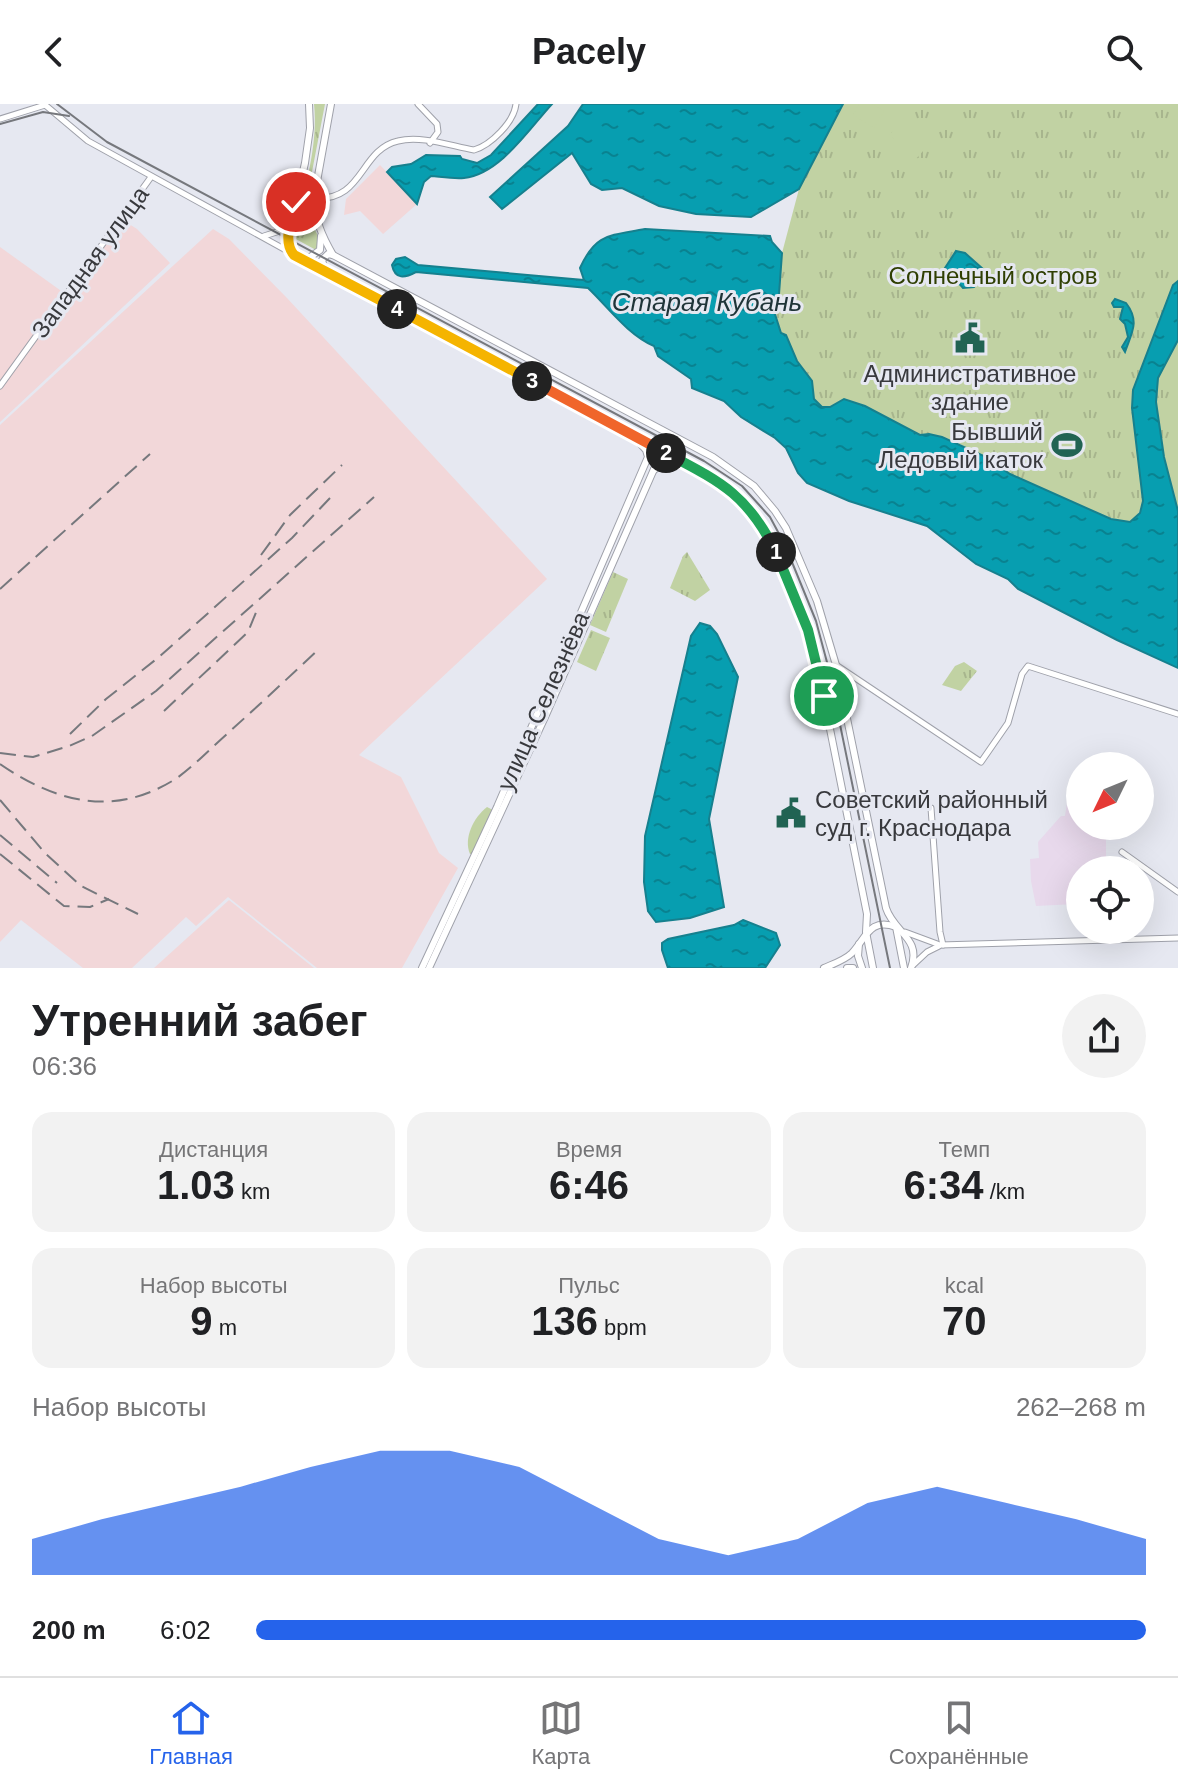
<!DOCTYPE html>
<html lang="ru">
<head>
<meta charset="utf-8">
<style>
	:root { --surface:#fff; --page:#f2f2f2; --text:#202124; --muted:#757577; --line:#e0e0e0; --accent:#2563eb }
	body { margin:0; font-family:Arial,sans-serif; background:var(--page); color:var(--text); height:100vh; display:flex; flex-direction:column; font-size:30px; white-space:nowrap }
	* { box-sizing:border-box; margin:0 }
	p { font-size:26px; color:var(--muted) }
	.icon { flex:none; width:44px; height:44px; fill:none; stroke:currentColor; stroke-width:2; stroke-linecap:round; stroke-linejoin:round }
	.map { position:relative; height:864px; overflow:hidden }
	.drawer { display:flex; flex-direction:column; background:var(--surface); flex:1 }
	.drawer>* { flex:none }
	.needle { width:52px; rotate:227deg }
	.buttons { position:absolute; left:1066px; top:648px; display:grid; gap:16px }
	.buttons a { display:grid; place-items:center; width:88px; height:88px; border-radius:50%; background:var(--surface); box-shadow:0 8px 32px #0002; font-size:40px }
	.pin { position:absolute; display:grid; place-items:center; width:68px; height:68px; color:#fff; margin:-34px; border:4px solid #fff; border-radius:50%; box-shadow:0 2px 8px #0007 }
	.km { position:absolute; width:40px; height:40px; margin:-20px; border-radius:50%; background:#222; color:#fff; font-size:22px; line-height:40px; text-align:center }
	.round { display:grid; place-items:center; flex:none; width:84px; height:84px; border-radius:42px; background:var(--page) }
	.head { display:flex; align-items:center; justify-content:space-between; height:136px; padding:0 32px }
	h1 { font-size:44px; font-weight:800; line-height:60px }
	.metrics { display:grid; grid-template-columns:repeat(3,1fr); gap:12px; height:136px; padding:8px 32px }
	.metrics div { display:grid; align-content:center; border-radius:20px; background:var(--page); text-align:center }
	.metrics b { font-size:40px; font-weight:800 }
	.metrics small { font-size:22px; font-weight:400 }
	.metrics p { font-size:22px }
	.chart { height:224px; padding:16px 32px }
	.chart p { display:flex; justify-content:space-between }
	.chart svg { width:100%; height:144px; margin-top:8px; fill:var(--accent); opacity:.7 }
	ul { padding:0 32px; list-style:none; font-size:26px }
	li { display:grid; grid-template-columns:128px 96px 1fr; align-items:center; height:60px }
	li i { height:20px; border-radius:10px; background:var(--accent) }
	header { display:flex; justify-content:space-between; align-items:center; height:104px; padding:0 32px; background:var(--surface); font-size:36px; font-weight:800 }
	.menu { display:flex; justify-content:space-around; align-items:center; height:112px; border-top:2px solid var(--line); background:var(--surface); font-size:22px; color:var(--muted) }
	.menu a { display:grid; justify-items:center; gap:4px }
	.menu .active { color:var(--accent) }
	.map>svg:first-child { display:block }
</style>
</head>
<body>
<header><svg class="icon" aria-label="back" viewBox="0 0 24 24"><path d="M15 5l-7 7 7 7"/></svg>Pacely<svg class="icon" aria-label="search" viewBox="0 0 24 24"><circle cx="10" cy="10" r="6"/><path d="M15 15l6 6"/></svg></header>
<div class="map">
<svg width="1178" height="864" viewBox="0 0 1178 864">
	<defs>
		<pattern id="grass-tufts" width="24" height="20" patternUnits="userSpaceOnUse" patternTransform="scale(2)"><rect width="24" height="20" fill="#c1d2a3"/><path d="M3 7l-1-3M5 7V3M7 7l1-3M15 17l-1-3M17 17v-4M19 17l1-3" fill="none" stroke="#a7b58d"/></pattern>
		<pattern id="water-ripples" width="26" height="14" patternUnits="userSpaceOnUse" patternTransform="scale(2)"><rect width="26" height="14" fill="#079eb0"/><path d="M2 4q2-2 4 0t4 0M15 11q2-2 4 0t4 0" fill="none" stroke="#098290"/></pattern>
	</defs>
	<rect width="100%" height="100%" fill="#e6e8f1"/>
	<!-- industrial -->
	<g fill="#f2d7d9">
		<polygon points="380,61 417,100 383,130 360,107 344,111 346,95"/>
		<polygon points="118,113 137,125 170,159 0,318 0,143 64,189"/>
		<polygon points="213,125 229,135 287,194 547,475 359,651 401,673 439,749 458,764 402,864 317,864 228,793 196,822 186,813 132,864 83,864 21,816 0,838 0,321"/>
		<polygon points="229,796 314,864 154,864"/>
	</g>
	<!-- education -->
	<polygon fill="#e8d9ec" points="1071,673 1080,674 1080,722 1106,722 1106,766 1080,766 1078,818 1076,800 1036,802 1031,777 1030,755 1039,754 1038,738 1061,712 1065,712"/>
	<!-- grass -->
	<g fill="url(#grass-tufts)">
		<path d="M314 0H325L311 73 310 112 299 111C307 75 318 38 314 0Z"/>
		<path d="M843 0H1178V177L1173 181 1133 286 1132 304 1143 397C1140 407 1138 413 1130 418 1106 417 1031 383 1010 370 987 356 948 326 921 332L900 320 830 303 822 304 814 295 812 277 797 257 786 231 781 229 774 207 778 203 782 149 799 85Z"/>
		<path d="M304 120 314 124C318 131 321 138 316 146L292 133 296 123Z"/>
		<path d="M1178 236V407C1167 379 1151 306 1158 276 1161 262 1172 248 1178 236Z"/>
		<polygon points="687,448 710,486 695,497 670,484 683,452"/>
		<polygon points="613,468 628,475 606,528 590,521"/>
		<polygon points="591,526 610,534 596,567 577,558"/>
		<polygon points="964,558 977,567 961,587 942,581 955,562"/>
		<path d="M487 703 493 706 473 749 470 750C463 734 474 713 487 703Z"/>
	</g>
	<!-- pitch -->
	<g fill="#c1d2a3">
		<polygon points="859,0 872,0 884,7 874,24 853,11"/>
		<polygon points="904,14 931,38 916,55 889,31"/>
		<polygon points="991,89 1015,107 979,155 955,137"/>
	</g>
	<!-- water -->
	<g fill="url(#water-ripples)" stroke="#16808e" stroke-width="2">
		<path d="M538 0H552C529 25 500 70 464 74 454 75 442 73 431 72L424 78 417 100 387 68 392 63 411 60 426 51 460 52 462 55 477 59 491 51Z"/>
		<polygon points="583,0 843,0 799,85 751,113 696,110 659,102 622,84 602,86 591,80 572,49 502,105 490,93 568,22"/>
		<path d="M645 125 770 132 772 138 782 149 778 204 774 207 781 229 786 231 797 257 812 277 814 295 822 303H830L844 295 865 302 920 331 929 330 942 333 984 352 1010 370 1111 415 1130 418 1140 409 1143 397 1132 304 1133 286 1173 181 1178 177V236L1158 274 1156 298 1164 353 1178 407V564L1117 536 1018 485 1008 475 976 460 927 422 849 397 807 379 798 369 786 344 775 334 741 313 724 297 692 284 691 275 658 252 654 242C628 231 608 203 588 184L416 168C405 174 395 176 392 161L396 155 405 153 418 161 584 176 580 164C596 129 609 132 645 125Z"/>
		<polygon points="956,147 965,149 984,166 983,172 974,183 963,184 945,164"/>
		<path d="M1115 195 1126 199C1140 217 1132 228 1125 248L1122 243 1128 233 1125 220 1120 215 1123 203H1114L1112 199Z"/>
		<polygon points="700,519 710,522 717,530 738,573 709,715 724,803 690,814 656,818 648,807 644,778 645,732 691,532"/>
		<polygon points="743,816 776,829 780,841 765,864 668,864 662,846 662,839 668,835 734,821"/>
	</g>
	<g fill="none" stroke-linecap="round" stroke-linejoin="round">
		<!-- minor casing -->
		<g stroke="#9fa1aa" stroke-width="7">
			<g id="minor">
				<polyline points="44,0 88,37 293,150"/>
				<polyline points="418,0 437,20 438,28 430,39"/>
				<polyline points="0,15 45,1"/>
				<path d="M314 94C364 98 359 46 398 37 421 31 451 42 474 46 491 41 514 18 516 0"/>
				<polyline points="264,132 289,124"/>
				<polyline points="0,282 151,73"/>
				<polyline points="836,561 981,658 1008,619 1022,570 1028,562 1178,610"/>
				<polyline points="931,704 940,828 943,841"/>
				<polyline points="1122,748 1178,788"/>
				<polyline points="905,828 940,841 1178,834"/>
				<polyline points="912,862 927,848 939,842"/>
			</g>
		</g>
		<!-- major casing -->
		<g stroke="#9fa1aa" stroke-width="8">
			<g id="major">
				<path d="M309 0 310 24 305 59 289 129 288 141 294 151 717 376C776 415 801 499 818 565L867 810 866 828 873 864"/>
				<path d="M331 0 314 94C315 116 322 132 333 151"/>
				<polyline points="294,107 304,117 315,109"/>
				<polyline points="306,156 320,146 321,132"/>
				<path d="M325 167 322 156 328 150 333 151 713 353 754 382 775 407 786 424 817 497 836 561 886 804C894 829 922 834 911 864"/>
				<polyline points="654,366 663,359 681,358"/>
				<polyline points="896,823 904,864"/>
				<polyline points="859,840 858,852 862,864"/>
				<polyline points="422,864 497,703 648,353 646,346 637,336"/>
				<polyline points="429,864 545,613 669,331"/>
				<path d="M824 864C833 860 845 856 852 849 866 834 870 813 896 823"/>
				<polyline points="847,864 853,864"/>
			</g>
		</g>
		<!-- minor -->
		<use href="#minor" stroke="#fff" stroke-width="5"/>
		<!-- major -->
		<use href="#major" stroke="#fff" stroke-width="6"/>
		<!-- tram -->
		<g stroke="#76787d" stroke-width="2">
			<polyline points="57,0 107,38 704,357 742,382 770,413 785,441 816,517 828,562 890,864"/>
			<polyline points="0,20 43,8 69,12"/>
		</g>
		<!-- rail -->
		<g stroke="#76787d" stroke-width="2" stroke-dasharray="16 8" stroke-linecap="butt">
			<polyline points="261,451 290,411 342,361"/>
			<polyline points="0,485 150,350"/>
			<polyline points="164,607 248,528 257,506"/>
			<polyline points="70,630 106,595 159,553 292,434 330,394"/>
			<polyline points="0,649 33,653 69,642 92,632 156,587 374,393"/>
			<path d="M0 660C57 699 115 714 177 674 195 661 211 644 228 629 258 602 288 574 318 546"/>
			<polyline points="0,696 45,749 81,782 138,810"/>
			<polyline points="0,731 57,779"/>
			<polyline points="0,750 64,802 90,803 109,795"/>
		</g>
	</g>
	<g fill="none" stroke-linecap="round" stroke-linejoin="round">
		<!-- split-1 casing -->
		<g stroke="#fff" stroke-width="16">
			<polyline id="split-1" points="776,448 808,526 824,592"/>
		</g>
		<!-- split-2 casing -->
		<g stroke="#fff" stroke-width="16">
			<path id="split-2" d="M666 349C721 378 747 390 776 448"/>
		</g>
		<!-- split-3 casing -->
		<g stroke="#fff" stroke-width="16">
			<polyline id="split-3" points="532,277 666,349"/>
		</g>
		<!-- split-4 casing -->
		<g stroke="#fff" stroke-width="16">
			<polyline id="split-4" points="397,205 532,277"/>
		</g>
		<!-- split-5 casing -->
		<g stroke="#fff" stroke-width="16">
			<path id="split-5" d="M296 98C292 114 282 137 294 151L397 205"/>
		</g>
		<!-- split-1 -->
		<use href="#split-1" stroke="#22a559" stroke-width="10"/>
		<!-- split-2 -->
		<use href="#split-2" stroke="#22a559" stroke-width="10"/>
		<!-- split-3 -->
		<use href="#split-3" stroke="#f0652b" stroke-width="10"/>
		<!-- split-4 -->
		<use href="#split-4" stroke="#f5b400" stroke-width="10"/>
		<!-- split-5 -->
		<use href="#split-5" stroke="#f5b400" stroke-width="10"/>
	</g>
	<!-- icons -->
	<defs>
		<g id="civic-bare" transform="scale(2.4)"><path d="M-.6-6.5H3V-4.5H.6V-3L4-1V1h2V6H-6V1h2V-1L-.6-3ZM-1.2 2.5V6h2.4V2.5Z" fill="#216353" stroke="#e6e8f1" stroke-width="2.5" paint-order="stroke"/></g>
		<g id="stadium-bare" transform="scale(2.4)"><path d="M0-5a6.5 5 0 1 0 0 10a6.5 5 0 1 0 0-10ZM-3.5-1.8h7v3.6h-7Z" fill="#216353" stroke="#e6e8f1" stroke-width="2.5" paint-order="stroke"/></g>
	</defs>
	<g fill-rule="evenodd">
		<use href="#civic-bare" x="970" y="234"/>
		<use href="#stadium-bare" x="1067" y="341"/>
		<use href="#civic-bare" x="791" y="709"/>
	</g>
	<g text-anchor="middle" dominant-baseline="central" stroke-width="6" stroke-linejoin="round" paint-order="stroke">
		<!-- street labels -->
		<g font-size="24" fill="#38393d" stroke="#e6e8f1">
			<text transform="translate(90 158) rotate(-54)">Западная улица</text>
			<text transform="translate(543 597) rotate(-66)">улица Селезнёва</text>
		</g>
		<!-- park labels -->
		<g font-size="24" fill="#2f3f02" stroke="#e6e8f1">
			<text x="993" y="171">Солнечный остров</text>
		</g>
		<!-- poi labels -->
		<g font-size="24" fill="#38393d" stroke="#e6e8f1">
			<text x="970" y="269">Административное<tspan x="970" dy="28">здание</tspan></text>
			<text x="1043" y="327" text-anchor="end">Бывший<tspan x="1043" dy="28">Ледовый каток</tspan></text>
			<text x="815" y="695" text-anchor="start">Советский районный<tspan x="815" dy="28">суд г. Краснодара</tspan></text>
		</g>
		<!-- water labels -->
		<g font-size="26" font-style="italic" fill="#1f3438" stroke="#e6e8f1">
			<text x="707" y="198">Старая Кубань</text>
		</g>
	</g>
</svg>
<div class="buttons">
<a><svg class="needle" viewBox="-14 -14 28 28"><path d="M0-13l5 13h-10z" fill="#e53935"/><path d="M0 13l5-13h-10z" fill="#757577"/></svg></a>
<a><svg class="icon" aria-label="locate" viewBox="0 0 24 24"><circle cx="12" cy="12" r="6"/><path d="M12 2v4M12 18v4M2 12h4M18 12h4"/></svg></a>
</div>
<div class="pin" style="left:824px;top:592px;background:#1e9e55"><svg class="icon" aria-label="arrive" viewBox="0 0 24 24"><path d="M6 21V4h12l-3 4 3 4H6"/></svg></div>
<div class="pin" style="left:296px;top:98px;background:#d93025"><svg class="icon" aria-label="check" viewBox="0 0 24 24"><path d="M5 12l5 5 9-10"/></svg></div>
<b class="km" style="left:776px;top:448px">1</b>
<b class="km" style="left:666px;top:349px">2</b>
<b class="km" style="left:532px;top:277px">3</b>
<b class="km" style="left:397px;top:205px">4</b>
</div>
<section class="drawer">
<div class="head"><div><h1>Утренний забег</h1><p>06:36</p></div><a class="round"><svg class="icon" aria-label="share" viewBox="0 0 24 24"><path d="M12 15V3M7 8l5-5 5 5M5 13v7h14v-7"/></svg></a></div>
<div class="metrics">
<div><p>Дистанция</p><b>1.03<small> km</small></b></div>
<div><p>Время</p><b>6:46</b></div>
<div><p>Темп</p><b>6:34<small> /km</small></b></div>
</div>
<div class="metrics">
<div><p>Набор высоты</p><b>9<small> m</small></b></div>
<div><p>Пульс</p><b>136<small> bpm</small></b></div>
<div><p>kcal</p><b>70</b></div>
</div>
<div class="chart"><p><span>Набор высоты</span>262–268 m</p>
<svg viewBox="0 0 160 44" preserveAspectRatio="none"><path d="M0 44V33L10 27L20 22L30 17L40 11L50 6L60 6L70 11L80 22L90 33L100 38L110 33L120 22L130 17L140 22L150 27L160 33V44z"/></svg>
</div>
<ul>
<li><b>200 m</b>6:02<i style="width:100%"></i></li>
</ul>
</section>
<nav class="menu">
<a class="active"><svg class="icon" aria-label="home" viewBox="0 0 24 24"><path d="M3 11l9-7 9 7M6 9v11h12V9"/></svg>Главная</a>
<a><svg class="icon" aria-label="map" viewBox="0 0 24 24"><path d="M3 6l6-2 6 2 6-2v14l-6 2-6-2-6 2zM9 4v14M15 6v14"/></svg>Карта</a>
<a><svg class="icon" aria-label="saved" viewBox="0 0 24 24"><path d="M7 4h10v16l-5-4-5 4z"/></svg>Сохранённые</a>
</nav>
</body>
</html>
